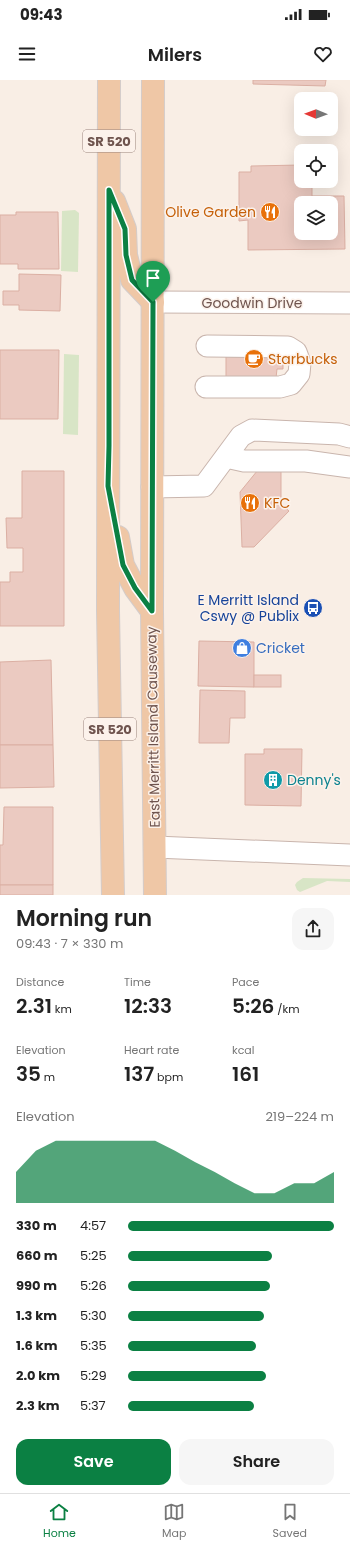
<!DOCTYPE html>
<html lang="en">
<head>
<meta charset="utf-8">
<style>
	:root { --surface:#fff; --page:#f6f6f6; --text:#222; --muted:#767676; --line:#e0e0e0; --accent:#0b8043 }
	body { margin:0; font-family:Poppins,sans-serif; background:var(--page); color:var(--text); height:100vh; display:flex; flex-direction:column; font-size:15px; white-space:nowrap }
	* { box-sizing:border-box; margin:0 }
	p { font-size:13px; color:var(--muted) }
	.icon { flex:none; width:22px; height:22px; fill:none; stroke:currentColor; stroke-width:2; stroke-linecap:round; stroke-linejoin:round }
	.map { position:relative; height:815px; overflow:hidden }
	.side { display:flex; flex-direction:column; background:var(--surface); flex:1 }
	.side>* { flex:none }
	.needle { width:26px; rotate:271deg }
	.controls { position:absolute; left:294px; top:12px; display:grid; gap:8px }
	.controls a { display:grid; place-items:center; width:44px; height:44px; border-radius:8px; background:var(--surface); box-shadow:0 4px 16px #0002; font-size:20px }
	.pin { position:absolute; display:grid; place-items:center; width:34px; height:34px; color:#fff; margin:-41px -17px; border-radius:50% 50% 50% 0; rotate:-45deg; box-shadow:0 0 4px #0007 }
	.pin .icon { rotate:45deg }
	.round { display:grid; place-items:center; flex:none; width:42px; height:42px; border-radius:12px; background:var(--page) }
	.summary { display:flex; align-items:center; justify-content:space-between; height:68px; padding:0 16px }
	h1 { font-size:22px; font-weight:600; line-height:30px }
	.stats { display:grid; grid-template-columns:repeat(3,1fr); gap:6px; height:68px; padding:4px 16px }
	.stats div { display:grid; align-content:center }
	.stats b { font-size:20px; font-weight:600 }
	.stats small { font-size:11px; font-weight:400 }
	.stats p { font-size:11px }
	.chart { height:112px; padding:8px 16px }
	.chart p { display:flex; justify-content:space-between }
	.chart svg { width:100%; height:72px; margin-top:4px; fill:var(--accent); opacity:.7 }
	.cta { display:flex; gap:8px; margin-top:auto; padding:8px 16px }
	.cta a { flex:1; height:46px; border-radius:12px; background:var(--accent); color:#fff; font-size:16px; font-weight:600; line-height:46px; text-align:center }
	.cta a+a { background:var(--page); color:var(--text) }
	ul { padding:0 16px; list-style:none; font-size:13px }
	li { display:grid; grid-template-columns:64px 48px 1fr; align-items:center; height:30px }
	li i { height:10px; border-radius:5px; background:var(--accent) }
	.status { display:flex; justify-content:space-between; align-items:center; height:28px; padding:0 20px; background:var(--surface); direction:ltr }
	.status svg { height:11px; fill:currentColor }
	header { display:flex; justify-content:space-between; align-items:center; height:52px; padding:0 16px; background:var(--surface); font-size:18px; font-weight:600 }
	.menu { display:flex; justify-content:space-around; align-items:center; height:56px; border-top:1px solid var(--line); background:var(--surface); font-size:11px; color:var(--muted) }
	.menu a { display:grid; justify-items:center; gap:2px }
	.menu .current { color:var(--accent) }
	.map>svg:first-child { display:block }
</style>
</head>
<body>
<div class="status"><b>09:43</b><svg viewBox="0 0 49 12"><path d="M0 12V9h3v3zM5 12V6h3v6zM10 12V3h3v9zM15 12V0h3v12zM26 1h20v11H26zM47 4h2v5h-2z"/></svg></div>
<header><svg class="icon" aria-label="menu" viewBox="0 0 24 24"><path d="M4 6h16M4 12h16M4 18h16"/></svg>Milers<svg class="icon" aria-label="heart" viewBox="0 0 24 24"><path d="M12 20l-8-8c-3-5 5-10 8-4 3-6 11-1 8 4z"/></svg></header>
<div class="map">
<svg width="350" height="815" viewBox="0 0 350 815">
	<rect width="100%" height="100%" fill="#f9eee5"/>
	<!-- green -->
	<g fill="#d8e5c6">
		<polygon points="75,130 79,133 78,192 61,191 62,131"/>
		<polygon points="64,274 79,275 78,355 63,354"/>
		<polygon points="303,798 350,799 350,802 327,801 300,812 297,810 295,805 297,802"/>
	</g>
	<!-- building -->
	<g fill="#ebcac1" stroke="#dbafa3" fill-rule="evenodd">
		<polygon points="253,0 326,0 325,6 253,4"/>
		<path d="M301 85V101H312V116H344L345 169 248 170V140L239 141V92H251V86ZM301 123H331V153H301Z"/>
		<polygon points="16,132 58,132 59,189 18,189 18,184 0,184 0,135 16,135"/>
		<polygon points="19,194 61,195 60,231 19,230 19,225 3,225 3,211 19,211"/>
		<polygon points="226,269 283,270 283,289 277,289 276,298 226,297"/>
		<polygon points="0,270 59,270 58,339 0,339"/>
		<polygon points="281,384 281,424 289,431 254,467 242,467 240,412 262,385"/>
		<polygon points="22,391 64,391 64,546 0,546 0,502 10,502 10,492 23,492 23,468 7,468 6,438 22,438"/>
		<polygon points="199,561 254,562 254,607 198,606"/>
		<polygon points="51,580 53,665 0,665 0,582"/>
		<rect x="254" y="595" width="27" height="12"/>
		<polygon points="200,610 245,611 245,638 230,638 229,663 199,663"/>
		<polygon points="0,665 53,665 54,707 0,708"/>
		<polygon points="264,669 302,669 301,726 245,725 245,674 264,674"/>
		<polygon points="4,727 53,727 53,805 0,805 0,765 3,765"/>
		<rect x="0" y="805" width="53" height="10"/>
	</g>
	<g fill="none" stroke-linecap="round" stroke-linejoin="round">
		<!-- minor casing -->
		<g stroke="#c9b5ad" stroke-width="23">
			<g id="minor">
				<polyline points="153,222 350,223"/>
				<polyline points="206,307 280,307 291,304 299,294 300,283 296,272 288,267 207,266"/>
				<polyline points="226,377 244,381 306,381 350,387"/>
				<polyline points="152,407 204,406 241,356 252,350 339,354 350,357"/>
				<polyline points="155,767 350,775"/>
			</g>
		</g>
		<!-- major casing -->
		<g stroke="#d4ccca" stroke-width="24">
			<g id="major">
				<polyline points="109,0 108,531 113,815"/>
				<polyline points="153,0 152,531 155,815"/>
				<polyline points="114,121 125,149 126,175 132,200 153,222"/>
				<polyline points="118,457 123,485 135,508 152,531"/>
			</g>
		</g>
		<!-- minor -->
		<use href="#minor" stroke="#fff" stroke-width="21"/>
		<!-- major -->
		<use href="#major" stroke="#efc7a6" stroke-width="22"/>
	</g>
	<g fill="none" stroke-linecap="round" stroke-linejoin="round">
		<!-- route casing -->
		<g stroke="#fff" stroke-width="8">
			<polygon id="route" points="109,110 125,149 126,175 132,200 153,222 152,531 135,508 123,485 108,406 109,366"/>
		</g>
		<!-- route -->
		<use href="#route" stroke="#0b8043" stroke-width="5"/>
	</g>
	<!-- icons -->
	<defs>
		<g id="restaurant-disc" transform="scale(1)"><circle r="9.5" fill="#e8710a" stroke="#fcf2eb"/><path d="M-5-6h1v4h1v-4h1v4h1v-4h1v5L-1.5 .5V6h-2V.5L-5-1ZM5-6V6H3V1.5H1.5Q1.5-4 5-6Z" fill="#fff"/></g>
		<g id="cafe-disc" transform="scale(1)"><circle r="9.5" fill="#e8710a" stroke="#fcf2eb"/><path d="M-5.5-4.5H6V0H3Q3 3.5 0 3.5H-2.5Q-5.5 3.5-5.5 0ZM3-3.2v2h1.7v-2ZM-6 4.5H4V6H-6Z" fill="#fff"/></g>
		<g id="bus-disc" transform="scale(1)"><circle r="9.5" fill="#1a4fb4" stroke="#fcf2eb"/><path d="M-5-6H5V4H4V6H2V4H-2V6H-4V4H-5ZM-3.5-4V0h7V-4ZM-3.5 1.2v1.5H-2V1.2ZM2 1.2v1.5H3.5V1.2Z" fill="#fff"/></g>
		<g id="shop-disc" transform="scale(1)"><circle r="9.5" fill="#3f7fe0" stroke="#fcf2eb"/><path d="M-5-2.5h2.3a2.7 3.5 0 0 1 5.4 0H5L5.5 6h-11ZM-1.5-2.5h3a1.5 2.3 0 0 0-3 0Z" fill="#fff"/></g>
		<g id="building-disc" transform="scale(1)"><circle r="9.5" fill="#0f9aa8" stroke="#fcf2eb"/><path d="M-4-6H4V6H1V3H-1V6H-4ZM-2.5-4.3h1.7v1.8h-1.7ZM.8-4.3h1.7v1.8H.8ZM-2.5-1h1.7V.8h-1.7ZM.8-1h1.7V.8H.8Z" fill="#fff"/></g>
	</defs>
	<g fill-rule="evenodd">
		<use href="#restaurant-disc" x="270" y="132"/>
		<use href="#cafe-disc" x="254" y="279"/>
		<use href="#restaurant-disc" x="250" y="423"/>
		<use href="#bus-disc" x="313" y="528"/>
		<use href="#shop-disc" x="242" y="568"/>
		<use href="#building-disc" x="273" y="700"/>
	</g>
	<g text-anchor="middle" dominant-baseline="central" stroke-width="3" stroke-linejoin="round" paint-order="stroke">
		<!-- shield labels -->
		<g fill="#fcf2eb" stroke="#99837d" stroke-width="1">
			<rect x="83" y="50" width="52" height="22" rx="3"/>
			<rect x="84" y="638" width="52" height="22" rx="3"/>
		</g>
		<g font-size="13" font-weight="bold" fill="#6f544e">
			<text x="109" y="61">SR 520</text>
			<text x="110" y="649">SR 520</text>
		</g>
		<!-- food labels -->
		<g font-size="14" fill="#c56008" stroke="#fcf2eb" text-anchor="start">
			<text x="256" y="132" text-anchor="end">Olive Garden</text>
			<text x="268" y="279">Starbucks</text>
			<text x="264" y="423">KFC</text>
		</g>
		<!-- street labels -->
		<g font-size="14" fill="#6f544e" stroke="#fcf2eb">
			<text x="252" y="223">Goodwin Drive</text>
			<text transform="translate(153 647) rotate(-91)">East Merritt Island Causeway</text>
		</g>
		<!-- transit labels -->
		<g font-size="14" fill="#164399" stroke="#fcf2eb" text-anchor="end">
			<text x="299" y="520">E Merritt Island<tspan x="299" dy="16">Cswy @ Publix</tspan></text>
		</g>
		<!-- shop labels -->
		<g font-size="14" fill="#366cbe" stroke="#fcf2eb" text-anchor="start">
			<text x="256" y="568">Cricket</text>
		</g>
		<!-- culture labels -->
		<g font-size="14" fill="#0d838f" stroke="#fcf2eb" text-anchor="start">
			<text x="287" y="700">Denny's</text>
		</g>
	</g>
</svg>
<div class="controls">
<a><svg class="needle" viewBox="-14 -14 28 28"><path d="M0-13l5 13h-10z" fill="#e53935"/><path d="M0 13l5-13h-10z" fill="#767676"/></svg></a>
<a><svg class="icon" aria-label="locate" viewBox="0 0 24 24"><circle cx="12" cy="12" r="6"/><path d="M12 2v4M12 18v4M2 12h4M18 12h4"/></svg></a>
<a><svg class="icon" aria-label="layers" viewBox="0 0 24 24"><path d="M12 4l9 5-9 5-9-5zM3 14l9 5 9-5"/></svg></a>
</div>
<div class="pin" style="left:153px;top:222px;background:#1e9e55"><svg class="icon" aria-label="arrive" viewBox="0 0 24 24"><path d="M6 21V4h12l-3 4 3 4H6"/></svg></div>
</div>
<section class="side">
<div class="summary"><div><h1>Morning run</h1><p>09:43 · 7 × 330 m</p></div><a class="round"><svg class="icon" aria-label="share" viewBox="0 0 24 24"><path d="M12 15V3M7 8l5-5 5 5M5 13v7h14v-7"/></svg></a></div>
<div class="stats">
<div><p>Distance</p><b>2.31<small> km</small></b></div>
<div><p>Time</p><b>12:33</b></div>
<div><p>Pace</p><b>5:26<small> /km</small></b></div>
</div>
<div class="stats">
<div><p>Elevation</p><b>35<small> m</small></b></div>
<div><p>Heart rate</p><b>137<small> bpm</small></b></div>
<div><p>kcal</p><b>161</b></div>
</div>
<div class="chart"><p><span>Elevation</span>219–224 m</p>
<svg viewBox="0 0 160 44" preserveAspectRatio="none"><path d="M0 44V25L10 12L20 6L30 6L40 6L50 6L60 6L70 6L80 12L90 19L100 25L110 32L120 38L130 38L140 32L150 32L160 25V44z"/></svg>
</div>
<ul>
<li><b>330 m</b>4:57<i style="width:100%"></i></li>
<li><b>660 m</b>5:25<i style="width:70%"></i></li>
<li><b>990 m</b>5:26<i style="width:69%"></i></li>
<li><b>1.3 km</b>5:30<i style="width:66%"></i></li>
<li><b>1.6 km</b>5:35<i style="width:62%"></i></li>
<li><b>2.0 km</b>5:29<i style="width:67%"></i></li>
<li><b>2.3 km</b>5:37<i style="width:61%"></i></li>
</ul>
<div class="cta"><a>Save</a><a>Share</a></div>
</section>
<nav class="menu">
<a class="current"><svg class="icon" aria-label="home" viewBox="0 0 24 24"><path d="M3 11l9-7 9 7M6 9v11h12V9"/></svg>Home</a>
<a><svg class="icon" aria-label="map" viewBox="0 0 24 24"><path d="M3 6l6-2 6 2 6-2v14l-6 2-6-2-6 2zM9 4v14M15 6v14"/></svg>Map</a>
<a><svg class="icon" aria-label="saved" viewBox="0 0 24 24"><path d="M7 4h10v16l-5-4-5 4z"/></svg>Saved</a>
</nav>
</body>
</html>
